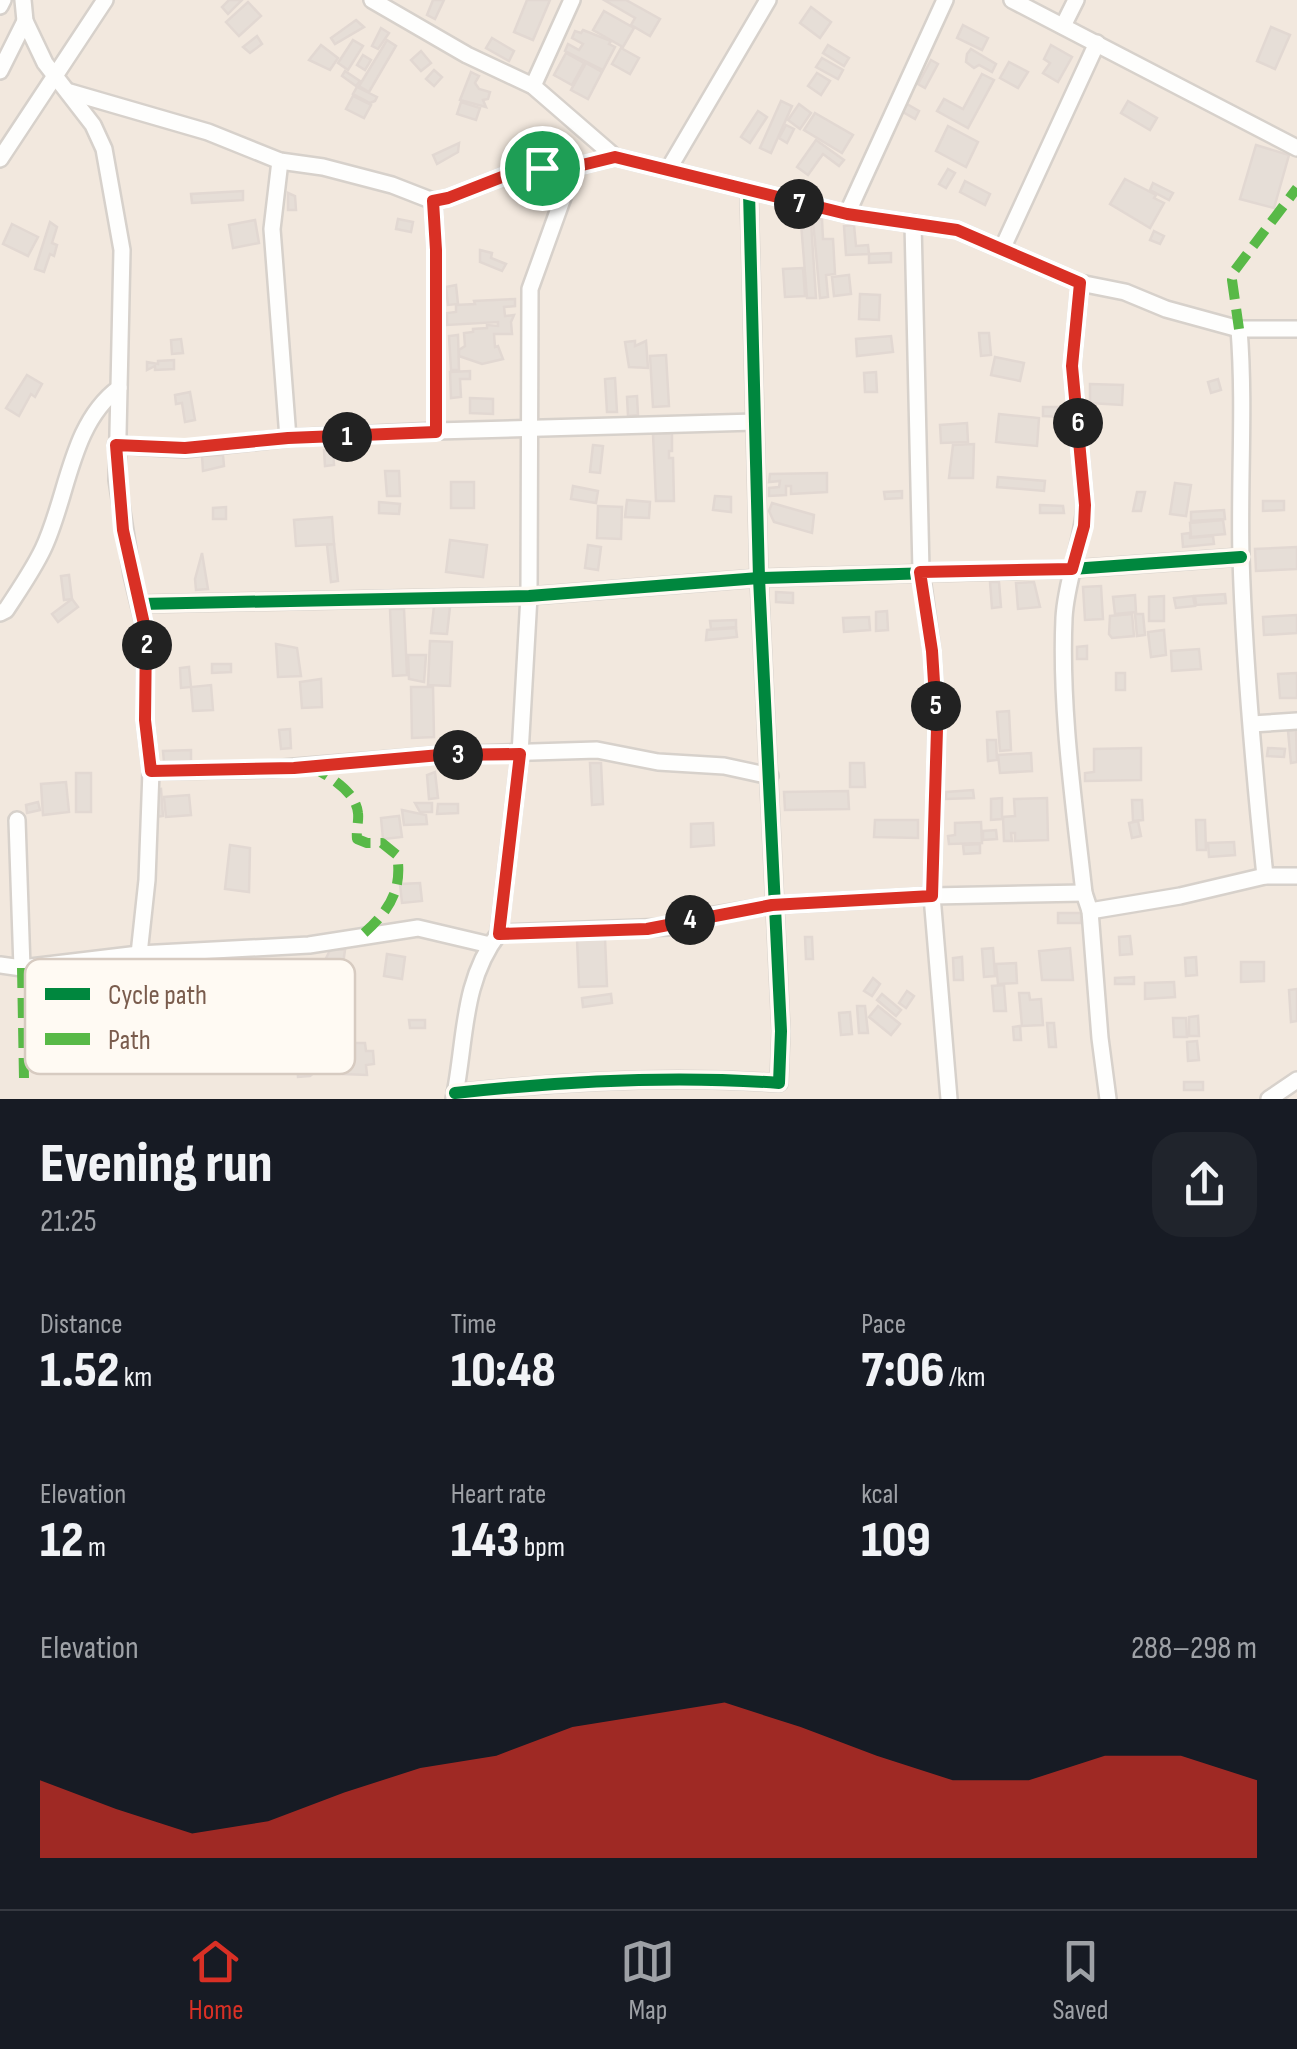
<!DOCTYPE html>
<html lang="en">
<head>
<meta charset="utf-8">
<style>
	:root { --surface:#171b24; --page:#20242c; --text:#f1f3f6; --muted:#9ea1a6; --line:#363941; --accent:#d93025 }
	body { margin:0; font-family:"Sofia Sans Condensed",sans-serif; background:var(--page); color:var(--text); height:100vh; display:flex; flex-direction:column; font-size:38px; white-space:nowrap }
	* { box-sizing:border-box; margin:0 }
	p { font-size:32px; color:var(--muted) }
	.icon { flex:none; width:55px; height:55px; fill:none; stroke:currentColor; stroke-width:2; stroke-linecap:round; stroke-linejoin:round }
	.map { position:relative; height:1099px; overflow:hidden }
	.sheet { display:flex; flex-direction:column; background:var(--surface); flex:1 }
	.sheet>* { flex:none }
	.pin { position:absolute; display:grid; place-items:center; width:85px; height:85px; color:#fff; margin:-42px; border:5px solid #fff; border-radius:50%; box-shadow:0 2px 10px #0007 }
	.km { position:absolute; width:50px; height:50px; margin:-25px; border-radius:50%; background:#222; color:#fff; font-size:28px; line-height:50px; text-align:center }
	.round { display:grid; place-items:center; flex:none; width:105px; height:105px; border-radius:30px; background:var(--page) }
	.headline { display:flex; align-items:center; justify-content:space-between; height:170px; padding:0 40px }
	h1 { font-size:55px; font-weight:800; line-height:75px }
	.metrics { display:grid; grid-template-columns:repeat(3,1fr); gap:15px; height:170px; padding:10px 40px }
	.metrics div { display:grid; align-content:center }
	.metrics b { font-size:50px; font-weight:800 }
	.metrics small { font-size:28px; font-weight:400 }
	.metrics p { font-size:28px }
	.chart { height:280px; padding:20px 40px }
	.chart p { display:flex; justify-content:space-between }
	.chart svg { width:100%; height:180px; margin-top:10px; fill:var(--accent); opacity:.7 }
	.tab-bar { display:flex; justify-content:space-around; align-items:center; height:140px; border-top:2px solid var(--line); background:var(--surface); font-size:28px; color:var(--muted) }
	.tab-bar a { display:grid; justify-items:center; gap:5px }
	.tab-bar .selected { color:var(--accent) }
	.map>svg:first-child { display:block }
</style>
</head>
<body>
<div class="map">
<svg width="1297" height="1099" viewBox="0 0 1297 1099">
	<rect width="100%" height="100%" fill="#f9f5f0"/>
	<!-- residential -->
	<rect fill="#f2e8de" x="0" y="0" width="1297" height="1099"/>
	<!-- building -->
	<g fill="#e6ded7" stroke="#e2d8d2" stroke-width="2.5">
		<polygon points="229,0 242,0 228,14 222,7"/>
		<polygon points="433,0 444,0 435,19 427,15"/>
		<polygon points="527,0 550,0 533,40 514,32"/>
		<polygon points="604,0 626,0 660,19 650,36 631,25 635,18"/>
		<polygon points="248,2 261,16 239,36 226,22"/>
		<polygon points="811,7 831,22 820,38 800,23"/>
		<polygon points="604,11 634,28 623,47 593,30"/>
		<polygon points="356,20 364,27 335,44 331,38"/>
		<polygon points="963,25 988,38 982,50 957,38"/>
		<polygon points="1271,27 1290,35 1275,69 1257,61"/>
		<polygon points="381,28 389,33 378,49 372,46"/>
		<polygon points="583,30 611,41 609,44 615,47 603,70 565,51 568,44 579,50 583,44 572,38 575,31 581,33"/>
		<polygon points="257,36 262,44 250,53 243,47"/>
		<polygon points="492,38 514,51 509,61 486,48"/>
		<polygon points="353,40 363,46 348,70 338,63"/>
		<polygon points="387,40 396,46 369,92 359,86"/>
		<polygon points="321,45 338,58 330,70 309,60"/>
		<polygon points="828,45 849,58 844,66 823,53"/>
		<polygon points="1051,45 1072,57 1058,82 1043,73 1050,63 1044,59"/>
		<polygon points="621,48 639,58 630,74 612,64"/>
		<polygon points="971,49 996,64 992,72 979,65 974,68 966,62 967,54"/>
		<polygon points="421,51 431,63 421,71 411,60"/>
		<polygon points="566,53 584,63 572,85 554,75"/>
		<polygon points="363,55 371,60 365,70 357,65"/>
		<polygon points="822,58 843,70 838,79 816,67"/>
		<polygon points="931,60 938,64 925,88 918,84"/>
		<polygon points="1009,62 1028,72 1018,88 1000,78"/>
		<polygon points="586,63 602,72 588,99 571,90"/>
		<polygon points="434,70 442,77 434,86 426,79"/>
		<polygon points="345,71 360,81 356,86 342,76"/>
		<polygon points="471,72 479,76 475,83 479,89 490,92 488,99 483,100 486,107 460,100"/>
		<polygon points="817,73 830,81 821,95 808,86"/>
		<polygon points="982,74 994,80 968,128 937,111 944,99 963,109"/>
		<polygon points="357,87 377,97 375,101 370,103 353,94"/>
		<polygon points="353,96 371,105 364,118 346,109"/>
		<polygon points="781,101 792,106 771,153 760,148"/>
		<polygon points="1128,101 1157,118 1150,130 1121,113"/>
		<polygon points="461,102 480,108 476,120 457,114"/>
		<polygon points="799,104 811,113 800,129 788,120"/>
		<polygon points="907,104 919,111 915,119 903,112"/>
		<polygon points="758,111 767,117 750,143 741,137"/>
		<polygon points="815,113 853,135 842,153 804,130"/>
		<polygon points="786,125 794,129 787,143 779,138"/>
		<polygon points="948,126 978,142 966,167 936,151"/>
		<polygon points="816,140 844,160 839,166 823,154 808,175 797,167"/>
		<polygon points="459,143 458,152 437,164 433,155"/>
		<polygon points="1256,145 1289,155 1274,208 1240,199"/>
		<polygon points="948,169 955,173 946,188 939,184"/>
		<polygon points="1125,179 1156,195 1154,198 1164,203 1150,228 1110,204"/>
		<polygon points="965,181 990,194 985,205 960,192"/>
		<polygon points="1153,183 1173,193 1169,200 1150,190"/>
		<polygon points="243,191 243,200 192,203 191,194"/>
		<polygon points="288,193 295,196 296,210 288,210"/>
		<polygon points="398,219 413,222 411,232 396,229"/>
		<polygon points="822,219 823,239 833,239 835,274 826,275 828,297 820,298 813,220"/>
		<polygon points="255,220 259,243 233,248 229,225"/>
		<polygon points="50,222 57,227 52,243 57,245 54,256 50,254 44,272 35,269"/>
		<polygon points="811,222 816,298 807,298 801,223"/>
		<polygon points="12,224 38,237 28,256 3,244"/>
		<polygon points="854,225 856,246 868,245 869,254 846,255 844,226"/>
		<polygon points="1154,231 1164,236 1160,244 1150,240"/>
		<polygon points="480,250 492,253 491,258 506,264 502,271 480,262"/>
		<polygon points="891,253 891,262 869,263 869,254"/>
		<polygon points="803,268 805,296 785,297 783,269"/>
		<polygon points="849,275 851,294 834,296 832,277"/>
		<polygon points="456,285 458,304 448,305 446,287"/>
		<polygon points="860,294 880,295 879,320 859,319"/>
		<polygon points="515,299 515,306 504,307 505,316 514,315 511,322 512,334 494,334 495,347 498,346 503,359 482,364 459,356 459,350 465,346 464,333 473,332 473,329 487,328 487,325 498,326 498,322 447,325 447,313 456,312 456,305 475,304 474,301"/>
		<polygon points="979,333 989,333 991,355 981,356"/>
		<polygon points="458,335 459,370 451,370 449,336"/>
		<polygon points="891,336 893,352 857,356 856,339"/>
		<polygon points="181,339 183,353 172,354 171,340"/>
		<polygon points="635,341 635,346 646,341 648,368 629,367 625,342"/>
		<polygon points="666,355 669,406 653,407 650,356"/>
		<polygon points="995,357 1024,363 1020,381 991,375"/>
		<polygon points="174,360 174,369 155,370 155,366 147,370 147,362 158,364 158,361"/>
		<polygon points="470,371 470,379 460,379 461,397 451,398 450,372"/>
		<polygon points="876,372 877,392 865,392 864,373"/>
		<polygon points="27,375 42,384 35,397 31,394 19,416 6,408"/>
		<polygon points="615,378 617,412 607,412 605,379"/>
		<polygon points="1218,379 1221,390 1211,393 1208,382"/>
		<polygon points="1090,384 1123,385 1122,405 1090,403"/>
		<polygon points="190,392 195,420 185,422 182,403 176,404 175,395"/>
		<polygon points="637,396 638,415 628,416 627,397"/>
		<polygon points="470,398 493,399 493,414 470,413"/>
		<polygon points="1043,407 1064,407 1063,417 1043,416"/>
		<polygon points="999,414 1039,418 1037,446 996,442"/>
		<polygon points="967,423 968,442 941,443 940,425"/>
		<polygon points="672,433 672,451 669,451 669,458 673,458 674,501 656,501 653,434"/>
		<polygon points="974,444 973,478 949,478 953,445"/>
		<polygon points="593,445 603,446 600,473 590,472"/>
		<polygon points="333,449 334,465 325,466 324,450"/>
		<polygon points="223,455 224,466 203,471 202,456"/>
		<polygon points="385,471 399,471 400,496 387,496"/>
		<polygon points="827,473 827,492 791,494 791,486 786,486 786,495 769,496 769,488 779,487 780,481 769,482 770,474"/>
		<polygon points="998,477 1045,481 1044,491 997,487"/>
		<rect x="451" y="482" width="23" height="26"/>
		<polygon points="1175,483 1191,485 1186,516 1170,514"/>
		<polygon points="573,486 598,491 596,503 571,499"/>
		<polygon points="902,491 902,498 885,499 884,492"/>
		<polygon points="1137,492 1145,492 1141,511 1133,511"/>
		<polygon points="715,496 731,497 731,512 713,510"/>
		<polygon points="627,500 650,502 649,518 625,517"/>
		<polygon points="1263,501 1284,501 1284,510 1263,511"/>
		<polygon points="379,502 400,504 399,514 379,513"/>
		<polygon points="772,503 814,515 812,533 774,522 769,511"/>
		<polygon points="1040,505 1063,506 1064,513 1040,513"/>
		<polygon points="598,506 622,507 621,539 597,538"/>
		<polygon points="226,507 226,519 213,519 213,508"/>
		<polygon points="1224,510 1225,519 1191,521 1191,512"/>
		<polygon points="332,517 334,544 296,546 294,520"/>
		<polygon points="1223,520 1225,534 1191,537 1190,523"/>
		<polygon points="1190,533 1190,538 1213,536 1214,544 1183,547 1182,534"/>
		<polygon points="450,540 487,545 483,577 446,572"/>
		<polygon points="334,544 338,581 331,582 327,545"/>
		<polygon points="588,545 601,547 598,570 585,568"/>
		<polygon points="1297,547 1297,569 1256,571 1255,549"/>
		<polygon points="202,553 208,589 196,590 195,579"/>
		<polygon points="69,575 72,599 64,600 61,576"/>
		<polygon points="990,582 999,582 1001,607 992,608"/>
		<polygon points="1034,582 1040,607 1018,609 1016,583"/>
		<polygon points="1101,586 1103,619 1085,620 1083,587"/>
		<polygon points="776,592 793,593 793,603 776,602"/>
		<polygon points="1225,594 1226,603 1196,605 1195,596"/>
		<polygon points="1135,595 1136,612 1115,614 1113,597"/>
		<polygon points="1164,596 1164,621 1149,621 1149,597"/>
		<polygon points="1193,596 1195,606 1176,608 1174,598"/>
		<polygon points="72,599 78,607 58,622 52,614"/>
		<polygon points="434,606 450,607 447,634 431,633"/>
		<polygon points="390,609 404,609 407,675 393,676"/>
		<polygon points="887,611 888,630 876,631 876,612"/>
		<polygon points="1132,614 1134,636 1112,638 1109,634 1110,616"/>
		<polygon points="1135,614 1143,614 1145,635 1137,636"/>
		<polygon points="1297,615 1297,633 1264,635 1263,617"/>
		<polygon points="869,617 870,630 844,632 843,618"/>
		<polygon points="736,620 736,627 711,629 710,621"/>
		<polygon points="736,628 737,637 706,640 707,630"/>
		<polygon points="1164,630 1166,655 1151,657 1148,632"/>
		<polygon points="430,641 452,642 450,686 428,685"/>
		<polygon points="276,644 297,648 301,676 278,677"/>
		<polygon points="1087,646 1087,659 1077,659 1077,647"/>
		<polygon points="1199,649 1201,669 1172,671 1171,651"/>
		<polygon points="408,655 426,655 424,682 409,679"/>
		<polygon points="212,664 231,664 231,672 212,673"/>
		<polygon points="189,667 191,687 181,688 180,668"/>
		<rect x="1116" y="673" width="9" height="17"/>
		<polygon points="1297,673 1297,698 1280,698 1278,674"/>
		<polygon points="321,679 322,707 302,708 300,682"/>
		<polygon points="211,685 213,710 193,711 191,687"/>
		<polygon points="411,687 433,687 434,737 412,738"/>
		<polygon points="1009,711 1011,750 1000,751 997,712"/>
		<polygon points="290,729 291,748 281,749 279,730"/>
		<polygon points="1296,730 1297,762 1291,763 1288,731"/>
		<polygon points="987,740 996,740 997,760 988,761"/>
		<polygon points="1141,748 1141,780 1085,781 1085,773 1094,772 1094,749"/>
		<polygon points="1268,748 1285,749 1284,757 1267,756"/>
		<polygon points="191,750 191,761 164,762 163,751"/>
		<polygon points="1031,753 1032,771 1000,773 998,755"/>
		<polygon points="590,763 601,763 603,804 592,805"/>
		<polygon points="850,763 864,763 865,787 850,787"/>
		<polygon points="435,772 438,798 429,799 427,775"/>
		<rect x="76" y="773" width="15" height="39"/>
		<polygon points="66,782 69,812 43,815 41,784"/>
		<polygon points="161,789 163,816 155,817 153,790"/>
		<polygon points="973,790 974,798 946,799 946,792"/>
		<polygon points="848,791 849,809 785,810 784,792"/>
		<polygon points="189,795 191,815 166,817 164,797"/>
		<polygon points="1002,798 1002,819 991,820 991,799"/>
		<polygon points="1047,798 1048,840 1015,841 1015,833 1011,833 1012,841 1004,841 1003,817 1015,816 1014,799"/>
		<polygon points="1132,800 1142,800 1143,820 1133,821"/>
		<polygon points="38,802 40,810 27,813 26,805"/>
		<polygon points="415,803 432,803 432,812 420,812"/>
		<polygon points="438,804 458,804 458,813 437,814"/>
		<polygon points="402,810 426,815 427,824 404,825"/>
		<polygon points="399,816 402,837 383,839 381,818"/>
		<polygon points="875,820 918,820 918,838 874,837"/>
		<polygon points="1196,820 1205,820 1206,850 1197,850"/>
		<polygon points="1138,821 1141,836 1132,838 1129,823"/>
		<polygon points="981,822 982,843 949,844 948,836 955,835 955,823"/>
		<polygon points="713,823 714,845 691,847 691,824"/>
		<polygon points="996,830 997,839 983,840 983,831"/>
		<polygon points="1234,842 1235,855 1209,857 1208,843"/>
		<polygon points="980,844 980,853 964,854 963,845"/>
		<polygon points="230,845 250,848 249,892 225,889"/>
		<polygon points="420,883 422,901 402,903 400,884"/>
		<rect x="1058" y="913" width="23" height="10"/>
		<polygon points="1130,936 1132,954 1120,955 1119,937"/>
		<polygon points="805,937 812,937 813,959 806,959"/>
		<polygon points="605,938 607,986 579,987 577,939"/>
		<polygon points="331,948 345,950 337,1006 315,981"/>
		<polygon points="993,948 995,976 984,977 982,949"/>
		<polygon points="1070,948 1073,980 1042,980 1039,951"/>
		<polygon points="387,954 405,957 402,979 384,976"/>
		<polygon points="962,957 963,980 954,980 953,958"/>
		<polygon points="1196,957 1197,975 1186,976 1185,958"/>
		<polygon points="1241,962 1264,962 1264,981 1241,982"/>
		<polygon points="1016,963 1017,983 998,984 996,964"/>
		<polygon points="1134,977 1134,984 1115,984 1115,978"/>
		<polygon points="873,978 880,984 872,996 864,991"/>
		<polygon points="1174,982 1175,997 1145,999 1145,983"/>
		<polygon points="1004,985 1006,1011 994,1011 992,986"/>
		<polygon points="1297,989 1297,1021 1291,1022 1289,990"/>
		<polygon points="907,991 914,996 906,1008 899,1003"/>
		<polygon points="1019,993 1029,993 1030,1000 1041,999 1043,1025 1022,1026"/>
		<polygon points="611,994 612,1003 583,1007 582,998"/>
		<polygon points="882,994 901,1010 896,1016 877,1000"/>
		<polygon points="857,1006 865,1006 868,1033 859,1033"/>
		<polygon points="878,1006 900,1024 891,1035 869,1017"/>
		<polygon points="850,1012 852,1034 841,1035 839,1013"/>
		<polygon points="1198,1016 1199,1036 1189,1036 1189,1017"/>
		<polygon points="1173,1018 1186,1018 1187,1037 1174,1037"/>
		<polygon points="409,1020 425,1020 425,1028 410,1028"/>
		<polygon points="1047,1023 1054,1023 1056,1047 1049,1047"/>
		<polygon points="1020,1026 1021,1040 1014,1040 1013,1027"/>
		<polygon points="1197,1041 1199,1060 1188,1061 1187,1042"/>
		<polygon points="342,1043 365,1043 366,1051 373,1051 374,1064 366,1065 367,1075 343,1074"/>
		<polygon points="314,1049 315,1072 310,1076 298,1077 297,1058 307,1057 307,1052"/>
		<rect x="1184" y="1082" width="19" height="8"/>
	</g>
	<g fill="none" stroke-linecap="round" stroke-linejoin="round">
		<!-- street casing -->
		<g stroke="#d7d1cb" stroke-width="20">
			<g id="street">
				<polyline points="23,0 25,21 45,63 93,125 104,149 122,250 117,480 132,575 146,633 145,720 151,771 147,880 139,954"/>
				<polyline points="372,0 467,55 533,86 615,157 847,214 957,230 1080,283 1125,292 1166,309 1239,329 1297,329"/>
				<polyline points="1012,0 1297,148"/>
				<polyline points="0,6 3,0"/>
				<polyline points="1063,26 1076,0"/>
				<polyline points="0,71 25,21"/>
				<polyline points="533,86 572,0"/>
				<polyline points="70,92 208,132 280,161 323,167 392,185 433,201 436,250 436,431 755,422"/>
				<polyline points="0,159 105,0"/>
				<polyline points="280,161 272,229 288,438"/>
				<polyline points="668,170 768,0"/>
				<polyline points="433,201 448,198 512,173 574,167"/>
				<polyline points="847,214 945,0"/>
				<polyline points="913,223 921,571 932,651 937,729 932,896 949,1099"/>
				<polyline points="1003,247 1097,43"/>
				<path d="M1080 283 1072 366 1085 505C1083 543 1066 579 1064 618 1060 709 1074 803 1084 893L1090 911 1100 1038 1108 1099"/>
				<path d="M1239 329C1245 405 1239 481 1241 557 1244 663 1254 770 1265 876"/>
				<polyline points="116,445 185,449 288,438 436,431"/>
				<polyline points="140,604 529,596 759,578 1072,569 1241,557"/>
				<path d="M0 613 6 610C19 590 33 570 43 549 68 497 70 424 119 388"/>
				<polyline points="1252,724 1297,721"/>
				<polyline points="151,771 271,769 440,755 597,750 658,762 724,766 770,776"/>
				<polyline points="17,820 22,968"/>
				<polyline points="1090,911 1180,896 1265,876 1297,876"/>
				<polyline points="499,933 669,927 697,918 773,905 932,896 1084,893"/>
				<polyline points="0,965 22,968 139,954 309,945 418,928 490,945"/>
				<path d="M455 1093C563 1081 671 1075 779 1083L781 1031 759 578 749 192"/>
				<path d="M454 1099C466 1042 461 982 499 933L520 754 529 596 530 289 574 167 615 157"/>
				<polyline points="1269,1099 1297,1080"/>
			</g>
		</g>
		<!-- street -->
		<use href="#street" stroke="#fefefd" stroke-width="15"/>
		<!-- quiet -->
		<g stroke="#58b947" stroke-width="10" stroke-dasharray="20 10" stroke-linecap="butt">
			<polyline points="1239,329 1232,280 1235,270 1297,188"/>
			<path d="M310 766C327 775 356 791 358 813 359 821 356 830 357 839L367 843H382L397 855C403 891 388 912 362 935"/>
			<polyline points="22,968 24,1079"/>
		</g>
		<!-- cycleway casing -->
		<g stroke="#fffaf3" stroke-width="19">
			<g id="cycleway">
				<polyline points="140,604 529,596 759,578 1072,569 1241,557"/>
				<path d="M455 1093C563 1081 671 1075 779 1083L781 1031 759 578 749 192"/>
			</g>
		</g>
		<!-- cycleway -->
		<use href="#cycleway" stroke="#00873e" stroke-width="12"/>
	</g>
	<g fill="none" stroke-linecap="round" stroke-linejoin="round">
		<!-- route casing -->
		<g stroke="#fff" stroke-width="20">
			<polygon id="route" points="615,157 847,214 957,230 1080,283 1072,366 1085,505 1084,526 1072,569 920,572 932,651 937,729 932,896 772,905 647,929 499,934 520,754 440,755 294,768 151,771 145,720 146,633 123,530 116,445 185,448 288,438 436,432 436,250 433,201 448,198 512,173 574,167"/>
		</g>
		<!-- route -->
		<use href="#route" stroke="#d93025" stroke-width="12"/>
	</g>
	<!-- legend -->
	<rect x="25" y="959" width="330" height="115" rx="15" fill="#fffaf3" stroke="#d7cbc1" stroke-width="2.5"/>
	<rect x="45" y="988" width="45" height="12" fill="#00873e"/>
	<rect x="45" y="1033" width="45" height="12" fill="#58b947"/>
	<g font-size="28" fill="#7a5c4d">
		<text x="108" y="1004">Cycle path</text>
		<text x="108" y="1049">Path</text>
	</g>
</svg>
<div class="pin" style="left:542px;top:168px;background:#1e9e55"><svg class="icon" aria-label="arrive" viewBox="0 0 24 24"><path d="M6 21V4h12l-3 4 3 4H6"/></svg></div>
<b class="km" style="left:347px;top:437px">1</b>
<b class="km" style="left:147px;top:645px">2</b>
<b class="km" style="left:458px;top:755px">3</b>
<b class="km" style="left:690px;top:920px">4</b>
<b class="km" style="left:936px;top:706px">5</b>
<b class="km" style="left:1078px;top:423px">6</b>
<b class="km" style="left:799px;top:204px">7</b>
</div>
<section class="sheet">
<div class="headline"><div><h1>Evening run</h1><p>21:25</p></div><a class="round"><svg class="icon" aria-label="share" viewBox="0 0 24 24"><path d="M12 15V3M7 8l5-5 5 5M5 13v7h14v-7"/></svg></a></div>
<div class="metrics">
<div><p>Distance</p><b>1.52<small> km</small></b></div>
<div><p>Time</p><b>10:48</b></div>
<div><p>Pace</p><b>7:06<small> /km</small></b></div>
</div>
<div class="metrics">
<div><p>Elevation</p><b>12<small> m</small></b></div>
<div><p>Heart rate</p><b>143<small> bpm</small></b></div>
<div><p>kcal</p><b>109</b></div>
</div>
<div class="chart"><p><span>Elevation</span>288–298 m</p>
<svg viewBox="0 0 160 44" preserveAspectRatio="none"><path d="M0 44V25L10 32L20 38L30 35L40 28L50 22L60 19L70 12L80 9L90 6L100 12L110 19L120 25L130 25L140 19L150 19L160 25V44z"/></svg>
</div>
</section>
<nav class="tab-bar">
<a class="selected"><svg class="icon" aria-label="home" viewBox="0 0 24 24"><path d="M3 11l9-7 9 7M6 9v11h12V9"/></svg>Home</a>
<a><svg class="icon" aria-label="map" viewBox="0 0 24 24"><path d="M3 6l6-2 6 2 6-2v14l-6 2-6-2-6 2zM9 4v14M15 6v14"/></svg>Map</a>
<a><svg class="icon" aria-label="saved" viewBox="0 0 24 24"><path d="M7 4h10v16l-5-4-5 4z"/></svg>Saved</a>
</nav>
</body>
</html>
